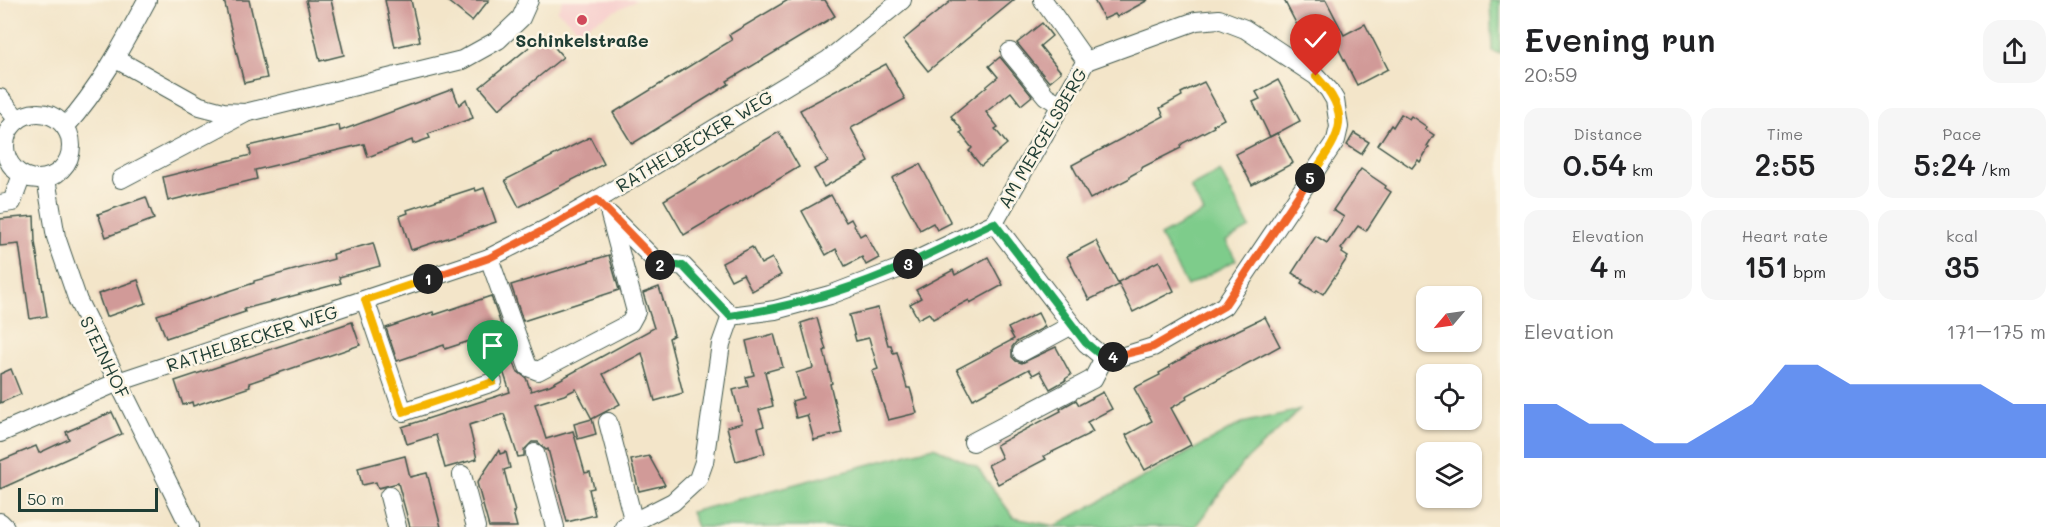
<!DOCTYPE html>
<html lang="en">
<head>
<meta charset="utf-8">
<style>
	:root { --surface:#fff; --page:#f6f6f6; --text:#202124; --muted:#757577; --accent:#2563eb }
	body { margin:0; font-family:Mali,sans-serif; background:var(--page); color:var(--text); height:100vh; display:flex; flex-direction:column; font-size:22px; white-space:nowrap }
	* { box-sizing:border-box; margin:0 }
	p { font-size:20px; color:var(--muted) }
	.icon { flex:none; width:33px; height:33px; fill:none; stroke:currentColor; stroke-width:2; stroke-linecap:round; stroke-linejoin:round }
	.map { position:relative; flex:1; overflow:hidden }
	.drawer { display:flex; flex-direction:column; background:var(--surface); width:570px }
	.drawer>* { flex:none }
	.needle { width:39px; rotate:241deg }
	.fabs { position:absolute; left:1416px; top:286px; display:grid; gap:12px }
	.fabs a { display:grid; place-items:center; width:66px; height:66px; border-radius:12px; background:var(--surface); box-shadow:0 2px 4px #0004; font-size:30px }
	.scale { position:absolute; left:18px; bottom:15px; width:140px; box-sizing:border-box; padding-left:6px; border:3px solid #1f3d34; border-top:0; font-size:16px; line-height:21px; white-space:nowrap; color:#1f3d34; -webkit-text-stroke:4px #fcf5e5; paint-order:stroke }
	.pin { position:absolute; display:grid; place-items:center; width:51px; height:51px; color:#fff; margin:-62px -26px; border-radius:50% 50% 50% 0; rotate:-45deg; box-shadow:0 0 6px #0007 }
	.pin .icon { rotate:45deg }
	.km { position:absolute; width:30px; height:30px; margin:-15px; border-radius:50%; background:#222; color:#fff; font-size:16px; line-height:30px; text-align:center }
	.round { display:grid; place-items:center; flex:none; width:63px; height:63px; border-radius:18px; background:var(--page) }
	.headline { display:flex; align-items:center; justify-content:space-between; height:102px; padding:0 24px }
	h1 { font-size:33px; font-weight:600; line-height:45px }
	.stats { display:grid; grid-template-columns:repeat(3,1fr); gap:9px; height:102px; padding:6px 24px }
	.stats div { display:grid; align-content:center; border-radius:15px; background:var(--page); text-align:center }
	.stats b { font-size:30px; font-weight:600 }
	.stats small { font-size:16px; font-weight:400 }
	.stats p { font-size:16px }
	.chart { height:168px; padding:12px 24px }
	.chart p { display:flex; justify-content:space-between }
	.chart svg { width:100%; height:108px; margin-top:6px; fill:var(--accent); opacity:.7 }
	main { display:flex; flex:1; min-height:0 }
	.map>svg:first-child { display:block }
</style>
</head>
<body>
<main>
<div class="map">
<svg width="1500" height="527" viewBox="0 0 1500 527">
	<rect width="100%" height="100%" fill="#fcf5e5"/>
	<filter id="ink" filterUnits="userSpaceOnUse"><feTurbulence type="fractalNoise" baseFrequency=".0167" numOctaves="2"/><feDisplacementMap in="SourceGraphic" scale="12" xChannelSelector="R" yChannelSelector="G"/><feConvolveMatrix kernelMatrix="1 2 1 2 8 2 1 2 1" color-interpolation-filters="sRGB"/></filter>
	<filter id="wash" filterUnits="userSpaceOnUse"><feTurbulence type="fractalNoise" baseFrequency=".008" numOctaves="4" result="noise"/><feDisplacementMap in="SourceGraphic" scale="24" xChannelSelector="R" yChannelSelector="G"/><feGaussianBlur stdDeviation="1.35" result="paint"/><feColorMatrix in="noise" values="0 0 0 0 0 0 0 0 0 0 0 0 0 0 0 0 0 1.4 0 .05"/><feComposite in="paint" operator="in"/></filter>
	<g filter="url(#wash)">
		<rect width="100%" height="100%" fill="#f3e5c9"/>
		<!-- built -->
		<polygon fill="#f7d0ce" points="563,0 637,0 579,29 557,11"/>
		<!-- green -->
		<g fill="#7ecc8b" stroke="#4e8460" stroke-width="1.5">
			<polygon points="1490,0 1500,0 1500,54 1492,51"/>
			<polygon points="1220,171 1250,228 1226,241 1236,260 1187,286 1160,236 1204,212 1190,187"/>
			<polygon points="1300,410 1243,463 1195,527 697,527 691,512 934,447 977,467 1014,518 1055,526 1242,423"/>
		</g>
		<g id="blocks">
			<!-- building -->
			<g fill="#d19a98">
				<polygon points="224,0 249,0 267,78 244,83"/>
				<polygon points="306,0 331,0 344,55 320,61"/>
				<polygon points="385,0 411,0 420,41 395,47"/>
				<polygon points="446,0 489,0 472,21"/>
				<polygon points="788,0 825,0 835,16 727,81 729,84 632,144 613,113 732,40 729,35"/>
				<polygon points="952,0 1014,0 928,71 903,40"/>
				<polygon points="1094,0 1148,0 1117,17 1115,14 1104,19"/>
				<polygon points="1284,0 1326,0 1344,35 1365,24 1388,69 1357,85 1334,40 1311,52"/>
				<polygon points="1042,23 1052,36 1040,46 1061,72 1049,82 1017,43"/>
				<polygon points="544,35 563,57 499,109 480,87"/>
				<polygon points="1000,57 1032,96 1021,105 1011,92 986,112 998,127 995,129 1007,144 981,166 969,151 972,148 960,133 963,131 951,116 998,77 989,66"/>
				<polygon points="886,64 905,99 851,128 869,162 824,187 814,169 828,162 800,110"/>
				<polygon points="1278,80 1300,121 1270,137 1253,102 1260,99 1256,92"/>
				<polygon points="1204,82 1224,119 1213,125 1214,127 1183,143 1180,146 1181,148 1141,168 1141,170 1130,176 1130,178 1090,199 1072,165 1164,116 1160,108 1182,96 1181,93"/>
				<polygon points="453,89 459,105 466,99 473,118 428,134 430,138 413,144 412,140 368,157 364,144 255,170 257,179 168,201 163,177 251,155 249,146 339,125 340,131"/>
				<polygon points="1401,114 1409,119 1411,116 1427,127 1425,129 1434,135 1427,146 1429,147 1420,162 1418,160 1412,168 1378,145 1391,125 1393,127"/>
				<polygon points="779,132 799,167 684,235 664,200"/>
				<polygon points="1277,133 1293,163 1252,185 1236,154"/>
				<polygon points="1354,133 1369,142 1361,154 1347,145"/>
				<polygon points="590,137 604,164 519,207 505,180"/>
				<polygon points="920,164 951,223 937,230 933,223 920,230 892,178"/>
				<polygon points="1361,169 1386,186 1385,188 1391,192 1366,231 1358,226 1341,249 1343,251 1342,253 1348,257 1323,294 1317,290 1315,292 1301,283 1303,280 1292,273 1316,236 1327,243 1336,229 1344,217 1333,210"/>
				<polygon points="475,188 476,191 484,188 496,222 411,250 400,216 408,213 407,210"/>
				<polygon points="831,195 846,222 851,219 860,236 865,233 879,258 866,265 862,257 845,266 836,249 826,255 802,211"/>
				<polygon points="146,197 154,219 106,237 98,214"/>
				<polygon points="34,216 35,242 47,316 30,319 19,244 0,246 0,219"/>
				<polygon points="1096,241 1119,285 1089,300 1067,256"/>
				<polygon points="373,243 380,266 339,277 341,283 244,309 245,312 166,338 157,315 254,283 254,281 334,259 333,254"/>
				<polygon points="752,247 761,264 772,258 781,275 752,291 743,274 731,280 722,263"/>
				<polygon points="609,255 619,290 523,321 511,285"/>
				<polygon points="988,257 1003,285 970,303 969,300 933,319 929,313 918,319 910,304 921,298 916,290 953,270 955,275"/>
				<polygon points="1159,261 1174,291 1133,312 1118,282"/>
				<polygon points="138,280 146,303 106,317 98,294"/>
				<polygon points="659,287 674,335 669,338 683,393 655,401 642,353 603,374 620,404 592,419 576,389 564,395 535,404 546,439 573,431 585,473 590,472 594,488 589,489 595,515 567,522 548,449 546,450 538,442 532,442 524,450 524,456 518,457 504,414 469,425 477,459 445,468 436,435 407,444 402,427 510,392 491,334 445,349 444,345 397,361 386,328 433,312 434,315 491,296 517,371 526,378 531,391 550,385 654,328 643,293"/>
				<polygon points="878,308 888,345 891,345 893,353 897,352 907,388 910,388 917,413 888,420 872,371 878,369 869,338 856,341 849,315"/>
				<polygon points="1038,313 1045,327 1016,342 1012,347 1012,357 1016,361 1022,363 1056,347 1071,375 1065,379 1066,380 1050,389 1040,371 1033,375 1029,369 973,399 957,369 1014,339 1008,328"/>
				<polygon points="1265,317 1280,346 1186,396 1187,399 1171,408 1191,445 1145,470 1126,435 1152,421 1134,388 1160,375 1159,373 1170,367 1169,366 1201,348"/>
				<polygon points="817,318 826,350 824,351 832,383 830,384 842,433 814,440 807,415 796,418 792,401 803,398 796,373 813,368 801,323"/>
				<polygon points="352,322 360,345 249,383 250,387 193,406 192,402 183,405 175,381"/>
				<polygon points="774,334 783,367 765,372 773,406 759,410 764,426 758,428 765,453 736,461 727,427 742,423 733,390 748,386 746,377 754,375 746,341"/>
				<polygon points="11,369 21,394 0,403 0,374"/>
				<polygon points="1103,392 1112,409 1087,422 1093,432 1044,456 1046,459 998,484 988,465 1002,458 996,445 1061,411 1060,409 1076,400 1079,405"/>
				<polygon points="112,412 122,434 0,489 0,461 36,446 39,453 69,439 66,432"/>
				<polygon points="592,419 596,434 578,439 574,424"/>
				<polygon points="499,450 500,454 506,452 510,468 504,470 515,512 513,512 517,527 489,527 477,483"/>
				<polygon points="405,456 410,477 427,473 441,527 410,527 398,483 378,488 376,482 362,485 358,468"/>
				<polygon points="649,456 665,485 639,491 631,460"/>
			</g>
		</g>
	</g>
	<g filter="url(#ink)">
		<use href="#blocks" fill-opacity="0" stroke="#3f564a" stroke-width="1.5"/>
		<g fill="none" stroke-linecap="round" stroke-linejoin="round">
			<!-- minor casing -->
			<g stroke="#3f564a" stroke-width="20">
				<g id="minor">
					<polyline points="1043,0 1086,61"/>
					<polyline points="1010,52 1046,96 1061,105"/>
					<polyline points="116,59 200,106 223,112 245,113 462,60 498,40 521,18 529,0"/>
					<polyline points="0,98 18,120"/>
					<circle cx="38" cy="146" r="33"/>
					<path d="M65 127C99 89 123 45 147 0"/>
					<polyline points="46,179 56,237 78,301 190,527"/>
					<polyline points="121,179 244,114"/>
					<polyline points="0,204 12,202 22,175"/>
					<polyline points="612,217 660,265 671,264 683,266 731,316"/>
					<polyline points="994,223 1086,343 1104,358 1124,356 1153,347 1224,306 1336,140 1339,127 1335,100 1329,90 1316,76 1245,29 1219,19 1196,21 1086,61"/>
					<polyline points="489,258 528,367 538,371 630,323 636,312 610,215"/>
					<polyline points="365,300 403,412 493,382"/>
					<polyline points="1022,352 1072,325"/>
					<polyline points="608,422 634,523"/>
					<polyline points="0,433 118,382 489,258 548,228 597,200 828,60 902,0"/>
					<polyline points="973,442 1093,379 1104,358"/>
					<polyline points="535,453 555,527"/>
					<polyline points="462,475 476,527"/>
					<polyline points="389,496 397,527"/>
					<polyline points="0,522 5,527"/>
					<polyline points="624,527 673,502 698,479 704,462 721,344 731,316 775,310 830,295 898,269 994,223 1086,61"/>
				</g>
			</g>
			<!-- minor -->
			<use href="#minor" stroke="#fff" stroke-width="18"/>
		</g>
	</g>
	<g fill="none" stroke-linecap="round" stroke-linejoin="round" filter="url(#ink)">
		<!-- split-1 casing -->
		<g stroke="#fff" stroke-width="12">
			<polyline id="split-1" points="428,279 365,300 403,412 493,382"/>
		</g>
		<!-- split-2 casing -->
		<g stroke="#fff" stroke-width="12">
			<polyline id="split-2" points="428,279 489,258 548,228 597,200 660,265"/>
		</g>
		<!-- split-3 casing -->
		<g stroke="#fff" stroke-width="12">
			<path id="split-3" d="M660 265 671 264 683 266 730 316C792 307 851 290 908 264"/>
		</g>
		<!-- split-4 casing -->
		<g stroke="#fff" stroke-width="12">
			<polyline id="split-4" points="908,264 994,223 1086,343 1104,358 1113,357"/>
		</g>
		<!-- split-5 casing -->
		<g stroke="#fff" stroke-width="12">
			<polyline id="split-5" points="1113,357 1153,347 1224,306 1310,178"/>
		</g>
		<!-- split-6 casing -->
		<g stroke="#fff" stroke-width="12">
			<path id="split-6" d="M1310 178C1338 137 1356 118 1316 76"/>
		</g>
		<!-- split-1 -->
		<use href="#split-1" stroke="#f5b400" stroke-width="8"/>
		<!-- split-2 -->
		<use href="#split-2" stroke="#f0652b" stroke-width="8"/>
		<!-- split-3 -->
		<use href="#split-3" stroke="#22a559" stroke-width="8"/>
		<!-- split-4 -->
		<use href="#split-4" stroke="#22a559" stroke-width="8"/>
		<!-- split-5 -->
		<use href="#split-5" stroke="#f0652b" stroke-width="8"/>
		<!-- split-6 -->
		<use href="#split-6" stroke="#f5b400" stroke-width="8"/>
	</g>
	<!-- markers -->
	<circle fill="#d1495b" stroke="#fcf5e5" stroke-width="2" cx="582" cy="20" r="6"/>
	<g text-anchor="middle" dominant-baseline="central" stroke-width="5" stroke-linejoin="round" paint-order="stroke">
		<!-- poi labels -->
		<g font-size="18" font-weight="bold" fill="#1f3d34" stroke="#fcf5e5">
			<text x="582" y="40">Schinkelstraße</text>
		</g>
		<!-- street labels -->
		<g font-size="18" fill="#1f3d34" stroke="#fcf5e5">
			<text transform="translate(1042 138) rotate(-60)">AM MERGELSBERG</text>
			<text transform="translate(694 141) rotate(-31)">RATHELBECKER WEG</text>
			<text transform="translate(252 338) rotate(-18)">RATHELBECKER WEG</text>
			<text transform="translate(105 357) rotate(64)">STEINHOF</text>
		</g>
	</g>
</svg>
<div class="fabs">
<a><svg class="needle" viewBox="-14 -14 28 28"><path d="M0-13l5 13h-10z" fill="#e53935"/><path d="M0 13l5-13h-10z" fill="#757577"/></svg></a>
<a><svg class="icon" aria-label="locate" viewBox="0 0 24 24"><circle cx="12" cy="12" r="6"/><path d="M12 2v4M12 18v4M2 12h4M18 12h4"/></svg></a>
<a><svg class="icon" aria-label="layers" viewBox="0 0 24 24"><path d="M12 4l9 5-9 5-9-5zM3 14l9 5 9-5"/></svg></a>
</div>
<div class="scale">50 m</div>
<div class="pin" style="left:493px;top:382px;background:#1e9e55"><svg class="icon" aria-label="arrive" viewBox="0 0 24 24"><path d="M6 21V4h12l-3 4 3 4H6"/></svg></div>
<div class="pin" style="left:1316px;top:76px;background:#d93025"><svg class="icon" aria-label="check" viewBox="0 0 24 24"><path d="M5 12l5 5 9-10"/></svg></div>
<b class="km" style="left:428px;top:279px">1</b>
<b class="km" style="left:660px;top:265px">2</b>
<b class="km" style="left:908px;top:264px">3</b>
<b class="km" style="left:1113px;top:357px">4</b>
<b class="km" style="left:1310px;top:178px">5</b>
</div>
<section class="drawer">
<div class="headline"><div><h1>Evening run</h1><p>20:59</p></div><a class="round"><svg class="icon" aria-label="share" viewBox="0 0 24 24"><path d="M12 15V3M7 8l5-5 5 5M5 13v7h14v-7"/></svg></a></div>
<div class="stats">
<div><p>Distance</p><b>0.54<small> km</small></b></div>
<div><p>Time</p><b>2:55</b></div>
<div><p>Pace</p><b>5:24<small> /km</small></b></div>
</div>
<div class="stats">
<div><p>Elevation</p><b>4<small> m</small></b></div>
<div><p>Heart rate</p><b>151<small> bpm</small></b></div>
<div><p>kcal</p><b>35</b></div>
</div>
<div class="chart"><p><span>Elevation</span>171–175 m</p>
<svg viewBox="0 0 160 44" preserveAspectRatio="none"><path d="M0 44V22L10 22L20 30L30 30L40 38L50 38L60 30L70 22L80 6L90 6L100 14L110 14L120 14L130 14L140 14L150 22L160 22V44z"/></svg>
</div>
</section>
</main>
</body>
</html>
